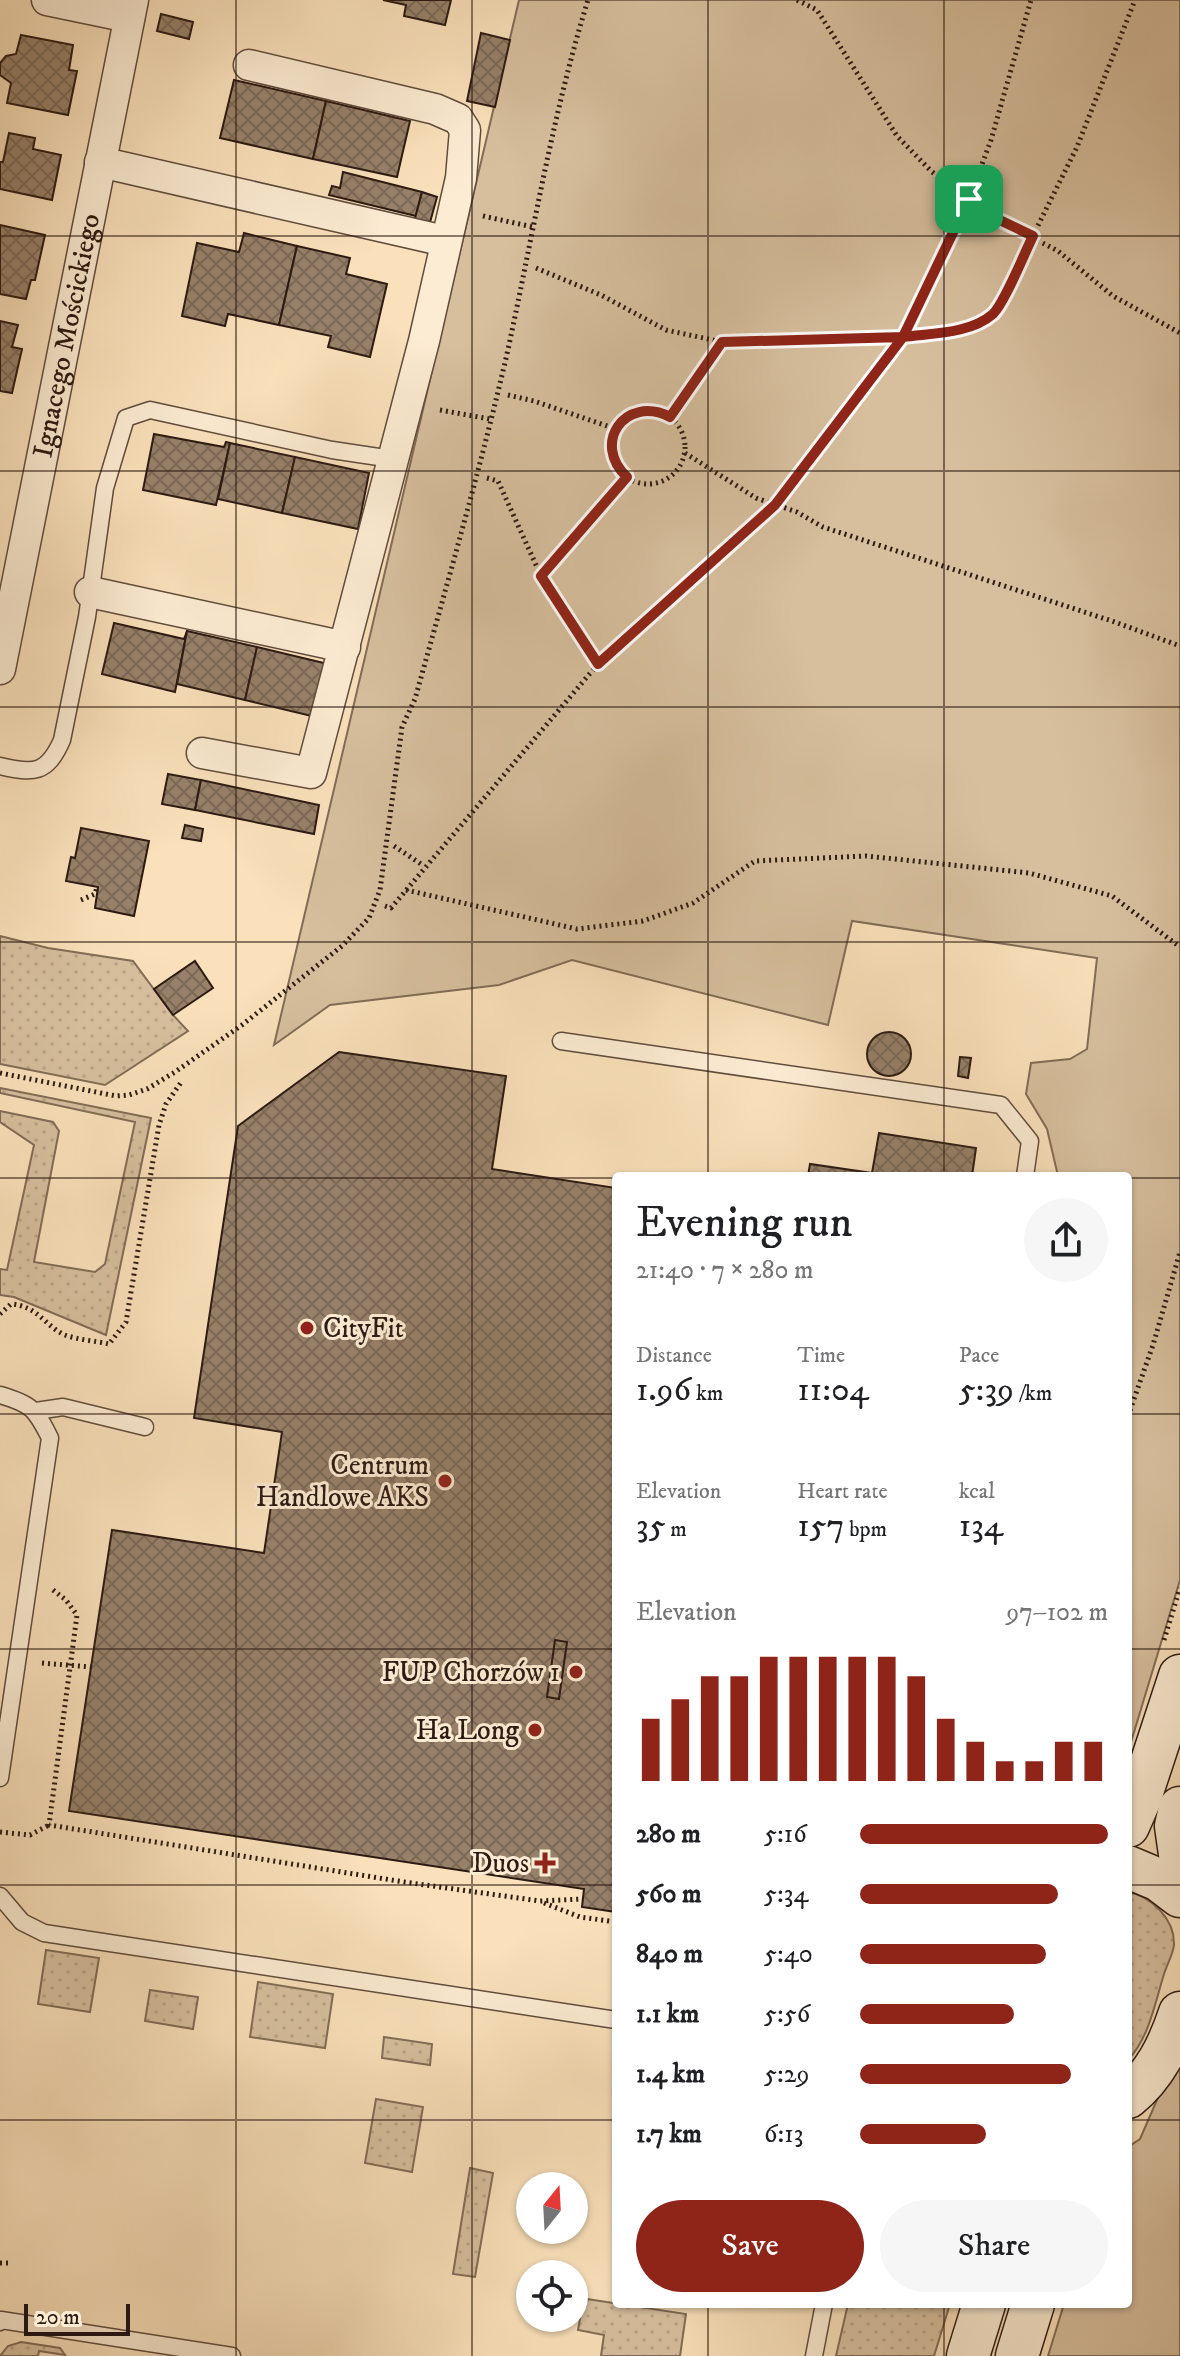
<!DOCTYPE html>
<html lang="en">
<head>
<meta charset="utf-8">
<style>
	:root { --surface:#fff; --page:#f6f6f6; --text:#202124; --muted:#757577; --accent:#8f2418 }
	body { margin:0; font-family:"IM FELL DW Pica",serif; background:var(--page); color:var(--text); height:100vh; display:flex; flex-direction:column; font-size:30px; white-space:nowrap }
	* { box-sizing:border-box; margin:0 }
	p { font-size:26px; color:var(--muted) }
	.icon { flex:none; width:44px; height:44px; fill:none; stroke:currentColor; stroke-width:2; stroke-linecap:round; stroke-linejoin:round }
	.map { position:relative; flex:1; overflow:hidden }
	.details { position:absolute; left:612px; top:1172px; width:520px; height:1136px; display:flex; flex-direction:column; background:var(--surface); border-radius:8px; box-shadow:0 2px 6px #0004 }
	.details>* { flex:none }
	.needle { width:52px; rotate:18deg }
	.fabs { position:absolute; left:516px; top:2172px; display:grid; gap:16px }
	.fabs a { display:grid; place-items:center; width:72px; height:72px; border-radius:50%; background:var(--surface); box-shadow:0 2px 6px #0004; font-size:40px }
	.scale { position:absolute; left:24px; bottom:20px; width:106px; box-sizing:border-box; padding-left:8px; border:4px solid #2c1a13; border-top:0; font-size:22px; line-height:28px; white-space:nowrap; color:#2c1a13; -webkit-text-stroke:6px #fcecd3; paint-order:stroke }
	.pin { position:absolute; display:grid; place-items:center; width:68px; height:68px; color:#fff; margin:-34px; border-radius:16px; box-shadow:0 4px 12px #0006 }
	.round { display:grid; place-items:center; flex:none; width:84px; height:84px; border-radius:42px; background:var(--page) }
	.overview { display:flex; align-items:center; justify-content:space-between; height:136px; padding:0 24px }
	h1 { font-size:44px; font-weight:600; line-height:60px }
	.metrics { display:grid; grid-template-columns:repeat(3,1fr); gap:12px; height:136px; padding:8px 24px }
	.metrics div { display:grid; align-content:center }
	.metrics b { font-size:34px; font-weight:600 }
	.metrics small { font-size:22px; font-weight:400 }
	.metrics p { font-size:22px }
	.chart { height:224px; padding:16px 24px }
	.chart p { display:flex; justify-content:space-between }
	.chart svg { width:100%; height:144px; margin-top:8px; stroke:var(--accent); stroke-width:6 }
	.action { display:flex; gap:16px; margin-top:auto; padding:16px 24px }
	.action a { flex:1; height:92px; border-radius:48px; background:var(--accent); color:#fff; font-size:32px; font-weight:600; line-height:92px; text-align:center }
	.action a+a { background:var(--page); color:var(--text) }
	ul { padding:0 24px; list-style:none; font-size:26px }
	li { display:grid; grid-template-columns:128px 96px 1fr; align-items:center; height:60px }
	li i { height:20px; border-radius:10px; background:var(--accent) }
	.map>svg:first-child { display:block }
</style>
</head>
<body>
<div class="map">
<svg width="1180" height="2356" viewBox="0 0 1180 2356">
	<defs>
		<pattern id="grass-dots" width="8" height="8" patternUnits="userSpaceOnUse" patternTransform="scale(2)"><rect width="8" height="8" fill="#d7bf9e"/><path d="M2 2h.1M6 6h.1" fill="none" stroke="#b9a487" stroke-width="1.8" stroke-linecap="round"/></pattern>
		<pattern id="building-cross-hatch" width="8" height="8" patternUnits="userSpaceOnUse" patternTransform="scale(2)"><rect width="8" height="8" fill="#97816a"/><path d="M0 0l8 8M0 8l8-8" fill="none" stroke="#7b6956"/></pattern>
	</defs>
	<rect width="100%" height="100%" fill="#fae1bb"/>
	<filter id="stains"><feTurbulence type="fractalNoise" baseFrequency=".0025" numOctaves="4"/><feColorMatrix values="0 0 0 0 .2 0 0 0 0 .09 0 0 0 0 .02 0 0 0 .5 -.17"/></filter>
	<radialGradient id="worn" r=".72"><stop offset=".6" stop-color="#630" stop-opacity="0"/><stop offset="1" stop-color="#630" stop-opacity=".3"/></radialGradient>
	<!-- grass -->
	<g fill="url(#grass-dots)" stroke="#826c58" stroke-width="2">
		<polygon points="0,936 48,948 133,961 173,1015 188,1031 105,1085 0,1064"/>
		<polygon points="0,1088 151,1118 106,1335 14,1297 0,1295 0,1269 7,1270 34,1145 0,1122 0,1111 53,1122 59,1131 34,1262 95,1272 105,1264 135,1122 0,1093"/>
		<path d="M1128 1892C1151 1896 1175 1919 1174 1945 1173 1954 1167 1965 1164 1974 1155 2003 1149 2038 1128 2060Z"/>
		<polygon points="46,1950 99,1958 90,2012 38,2004"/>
		<polygon points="258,1982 333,1994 325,2048 250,2037"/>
		<polygon points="150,1990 198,1997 193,2029 145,2021"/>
		<polygon points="384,2037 432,2044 430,2065 382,2058"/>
		<polygon points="376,2099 423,2107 412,2172 365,2163"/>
		<polygon points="470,2168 493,2173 475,2277 453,2274"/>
		<polygon points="587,2299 686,2314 680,2356 601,2356 604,2335 578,2330 583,2301"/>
		<polygon points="848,2304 950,2304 934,2356 836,2356"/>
		<polygon points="21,2342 60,2348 65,2355 39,2351 38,2356 0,2356 8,2346"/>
	</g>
	<!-- park -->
	<g fill="#d7bf9e" stroke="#826c58" stroke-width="2">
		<polygon points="519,0 1180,0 1180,1580 1128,1752 1128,1176 1058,1176 1047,1129 1026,1094 1031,1063 1070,1059 1087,1049 1097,958 852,921 828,1025 572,960 499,985 330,1005 274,1045"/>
		<polygon points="1180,2047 1180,2356 1048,2356 1064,2304 1128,2304 1128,2147 1140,2139"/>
	</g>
	<!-- building -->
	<g fill="url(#building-cross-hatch)" stroke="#2c1a13" stroke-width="2">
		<polygon points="383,0 451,0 445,25 404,16 406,5"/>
		<polygon points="161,14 193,22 189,39 157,31"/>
		<polygon points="481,33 510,40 495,107 467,101"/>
		<polygon points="21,35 73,45 69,70 77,71 68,115 7,103 11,83 0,75 0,63 6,56 16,54"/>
		<polygon points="234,80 326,101 313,159 220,138"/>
		<polygon points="326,101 410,121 397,177 313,159"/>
		<polygon points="9,133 35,138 33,149 61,155 52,200 0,189 0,162 3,162"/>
		<polygon points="343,172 422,192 416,216 329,195 332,186 340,188"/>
		<polygon points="422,192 437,197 429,226 414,222"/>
		<polygon points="0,225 45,235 35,280 31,280 26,299 0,294"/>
		<polygon points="244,233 297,246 279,325 228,314 225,326 182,316 197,243 239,252"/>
		<polygon points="297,246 350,258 346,274 387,284 370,357 328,347 331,336 279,325"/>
		<polygon points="0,321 18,325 12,347 22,349 12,393 0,391"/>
		<polygon points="154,434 224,447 226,442 230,443 216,505 143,490"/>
		<polygon points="230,443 295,457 282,513 218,499"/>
		<polygon points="295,457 369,473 358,529 282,513"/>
		<polygon points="114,623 184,639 187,631 175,692 102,674"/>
		<polygon points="187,631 257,647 245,700 177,684"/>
		<polygon points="257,647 328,664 316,717 245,700"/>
		<polygon points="168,774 201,780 195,810 162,804"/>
		<polygon points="201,780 319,805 314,834 195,810"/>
		<polygon points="185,825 203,829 201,841 182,838"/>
		<polygon points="81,828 149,841 134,916 95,908 98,887 66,881 71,857 75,858"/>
		<polygon points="195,961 213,988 173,1015 154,989"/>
		<circle cx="889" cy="1054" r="22"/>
		<polygon points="339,1052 506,1076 492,1169 616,1188 616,1912 582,1907 584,1889 69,1811 112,1530 264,1553 282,1432 194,1418 238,1126"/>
		<polygon points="960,1057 971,1058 968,1078 958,1076"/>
		<polygon points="879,1133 976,1148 972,1176 808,1176 810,1164 872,1173"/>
		<polygon points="555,1640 567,1642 559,1699 547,1697"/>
	</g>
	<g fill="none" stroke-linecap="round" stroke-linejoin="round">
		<!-- lane casing -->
		<g stroke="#604c3d" stroke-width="19">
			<g id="lane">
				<path d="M0 766C34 774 47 774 62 740L87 617 105 488 126 418 150 410 332 450 392 459"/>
				<polyline points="561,1041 1001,1105 1030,1141 1025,1176"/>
				<path d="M0 1395C32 1404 36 1410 50 1438L0 1778"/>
				<polyline points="36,1411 63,1407 145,1427"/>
				<polyline points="0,1896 22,1922 44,1933 616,2020"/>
				<polyline points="0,2322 1,2320 232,2356"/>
				<polyline points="814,2356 824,2304"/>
			</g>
		</g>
		<!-- street casing -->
		<g stroke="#604c3d" stroke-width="33">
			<g id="street">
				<polyline points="47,0 129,17"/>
				<polyline points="100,162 445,241"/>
				<polyline points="90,592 345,647"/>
				<path id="s1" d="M0 669 133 0"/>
				<polyline points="202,753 311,773 424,341 461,178 465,130 458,119 435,109 249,65"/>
			</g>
		</g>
		<!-- secondary casing -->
		<g stroke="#2c1a13" stroke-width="45">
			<g id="secondary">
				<polyline points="1180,1808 1176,1826 1180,1854"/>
				<polyline points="1128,1826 1139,1801 1180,1676"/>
				<polyline points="1128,1867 1159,1880 1180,1896"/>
				<path d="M1128 2097C1155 2075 1169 2046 1180 2013"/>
				<polyline points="968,2356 984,2304"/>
				<polyline points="1017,2356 1033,2304"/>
			</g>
		</g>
		<!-- path -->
		<g stroke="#2c1a13" stroke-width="5" stroke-dasharray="2 4" stroke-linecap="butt">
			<polyline points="797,0 817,10 897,136 931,171 985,213 1058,251 1113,296 1180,333"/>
			<polyline points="483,216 533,227"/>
			<polyline points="536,268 601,295 666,330 722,342 903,337 962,329 981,322 995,312 1077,147 1135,0"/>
			<polyline points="508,395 534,401 616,429"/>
			<polyline points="440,410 490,419"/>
			<circle cx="648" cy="447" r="37"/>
			<polyline points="670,417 722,342"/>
			<polyline points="685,453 756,498 797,512 823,527 1112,621 1180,646"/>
			<polyline points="487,478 498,481 541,576 598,664"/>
			<polyline points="541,576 627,477"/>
			<polyline points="394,846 424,866"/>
			<polyline points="406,890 577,929 643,921 693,903 755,861 866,856 1029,873 1112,896 1180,947"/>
			<polyline points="81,900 95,894 97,887"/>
			<polyline points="385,906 391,908 598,664 775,505 903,337 969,199 991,140 1031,0"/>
			<path d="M0 1073 116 1096 129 1095 147 1089 175 1072 242 1025 342 946 369 918 380 890 402 727 415 699C447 584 480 470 507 354 533 235 552 116 588 0"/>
			<path d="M0 1314 11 1304C38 1306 46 1327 65 1335 79 1340 96 1341 109 1344L126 1322 159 1125 166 1104 182 1081"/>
			<polyline points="1128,1416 1153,1345 1180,1252"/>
			<polyline points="53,1590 66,1600 77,1615 49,1825 404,1882 540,1901 583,1899"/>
			<polyline points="1164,1640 1180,1588"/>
			<polyline points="42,1663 91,1667"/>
			<polyline points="0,1832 30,1835 49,1825"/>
			<polyline points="544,1903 580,1917 616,1922"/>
			<polyline points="0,2263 10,2263"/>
		</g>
		<!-- lane -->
		<use href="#lane" stroke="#fcecd3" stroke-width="16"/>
		<!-- street -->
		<use href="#street" stroke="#fcecd3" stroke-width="30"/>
		<!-- secondary -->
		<use href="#secondary" stroke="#fcecd3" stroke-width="42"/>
	</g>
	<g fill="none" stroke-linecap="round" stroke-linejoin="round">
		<!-- route casing -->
		<g stroke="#fff" stroke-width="16">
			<path id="route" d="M969 199 903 337 722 342 670 417C625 394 591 444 627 477L541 576 598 664 775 505 903 337C932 333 970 334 993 314 1005 302 1024 254 1033 236L985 213 969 199"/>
		</g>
		<!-- route -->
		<use href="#route" stroke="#8f2418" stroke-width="10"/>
	</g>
	<!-- grid -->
	<path fill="none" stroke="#2c1a13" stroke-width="2" stroke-opacity="0.55" d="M236 0V2356M472 0V2356M708 0V1176M944 0V1176M0 236H1180M0 471H1180M0 707H1180M0 942H1180M0 1178H616M1128 1178H1180M0 1414H616M1128 1414H1180M0 1649H616M1128 1649H1180M0 1885H616M1128 1885H1180M0 2120H616M1128 2120H1180M708 2304V2356M944 2304V2356"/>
	<!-- markers -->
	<g fill="#8f2418" stroke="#fcecd3" stroke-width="3">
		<circle cx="307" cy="1328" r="8"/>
		<circle cx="445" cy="1481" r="8"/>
		<circle cx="576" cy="1672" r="8"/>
		<circle cx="535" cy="1730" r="8"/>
		<path d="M541 1851h8v8h8v8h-8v8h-8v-8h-8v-8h8z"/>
	</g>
	<g text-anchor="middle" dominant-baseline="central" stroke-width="6" stroke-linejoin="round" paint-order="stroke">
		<!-- street labels -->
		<g font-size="28" fill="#2c1a13" stroke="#fcecd3">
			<text stroke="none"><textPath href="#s1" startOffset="340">Ignacego Mościckiego</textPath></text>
		</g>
		<!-- poi labels -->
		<g font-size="28" fill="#2c1a13" stroke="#fcecd3" text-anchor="end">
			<text x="323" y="1328" text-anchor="start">CityFit</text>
			<text x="429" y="1465">Centrum<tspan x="429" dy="32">Handlowe AKS</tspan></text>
			<text x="560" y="1672">FUP Chorzów 1</text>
			<text x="519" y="1730">Ha Long</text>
			<text x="529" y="1863">Duos</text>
		</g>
	</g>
	<rect width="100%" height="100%" filter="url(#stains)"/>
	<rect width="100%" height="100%" fill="url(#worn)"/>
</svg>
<div class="fabs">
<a><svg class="needle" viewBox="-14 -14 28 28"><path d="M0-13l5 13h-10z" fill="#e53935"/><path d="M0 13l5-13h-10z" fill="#757577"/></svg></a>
<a><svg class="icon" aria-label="locate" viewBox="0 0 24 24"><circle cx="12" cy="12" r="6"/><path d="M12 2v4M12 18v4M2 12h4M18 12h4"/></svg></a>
</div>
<div class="scale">20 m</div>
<div class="pin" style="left:969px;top:199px;background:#1e9e55"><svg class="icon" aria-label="arrive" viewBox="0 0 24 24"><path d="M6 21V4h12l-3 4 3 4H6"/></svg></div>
<section class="details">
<div class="overview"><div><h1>Evening run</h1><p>21:40 · 7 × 280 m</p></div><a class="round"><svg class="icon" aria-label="share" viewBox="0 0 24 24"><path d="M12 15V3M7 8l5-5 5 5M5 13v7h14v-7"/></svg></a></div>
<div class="metrics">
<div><p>Distance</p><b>1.96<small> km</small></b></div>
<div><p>Time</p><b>11:04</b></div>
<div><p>Pace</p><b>5:39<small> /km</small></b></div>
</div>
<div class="metrics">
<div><p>Elevation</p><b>35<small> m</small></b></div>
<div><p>Heart rate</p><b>157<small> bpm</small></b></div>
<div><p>kcal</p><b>134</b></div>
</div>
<div class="chart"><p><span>Elevation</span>97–102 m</p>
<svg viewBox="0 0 160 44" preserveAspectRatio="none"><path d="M5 44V25M15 44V19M25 44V12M35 44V12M45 44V6M55 44V6M65 44V6M75 44V6M85 44V6M95 44V12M105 44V25M115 44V32M125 44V38M135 44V38M145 44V32M155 44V32"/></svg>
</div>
<ul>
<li><b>280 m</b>5:16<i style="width:100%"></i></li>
<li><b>560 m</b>5:34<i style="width:80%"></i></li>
<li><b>840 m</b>5:40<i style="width:75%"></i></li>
<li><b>1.1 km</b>5:56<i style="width:62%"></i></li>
<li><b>1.4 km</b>5:29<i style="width:85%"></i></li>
<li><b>1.7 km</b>6:13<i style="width:51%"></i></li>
</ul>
<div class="action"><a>Save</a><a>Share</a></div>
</section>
</div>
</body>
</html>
